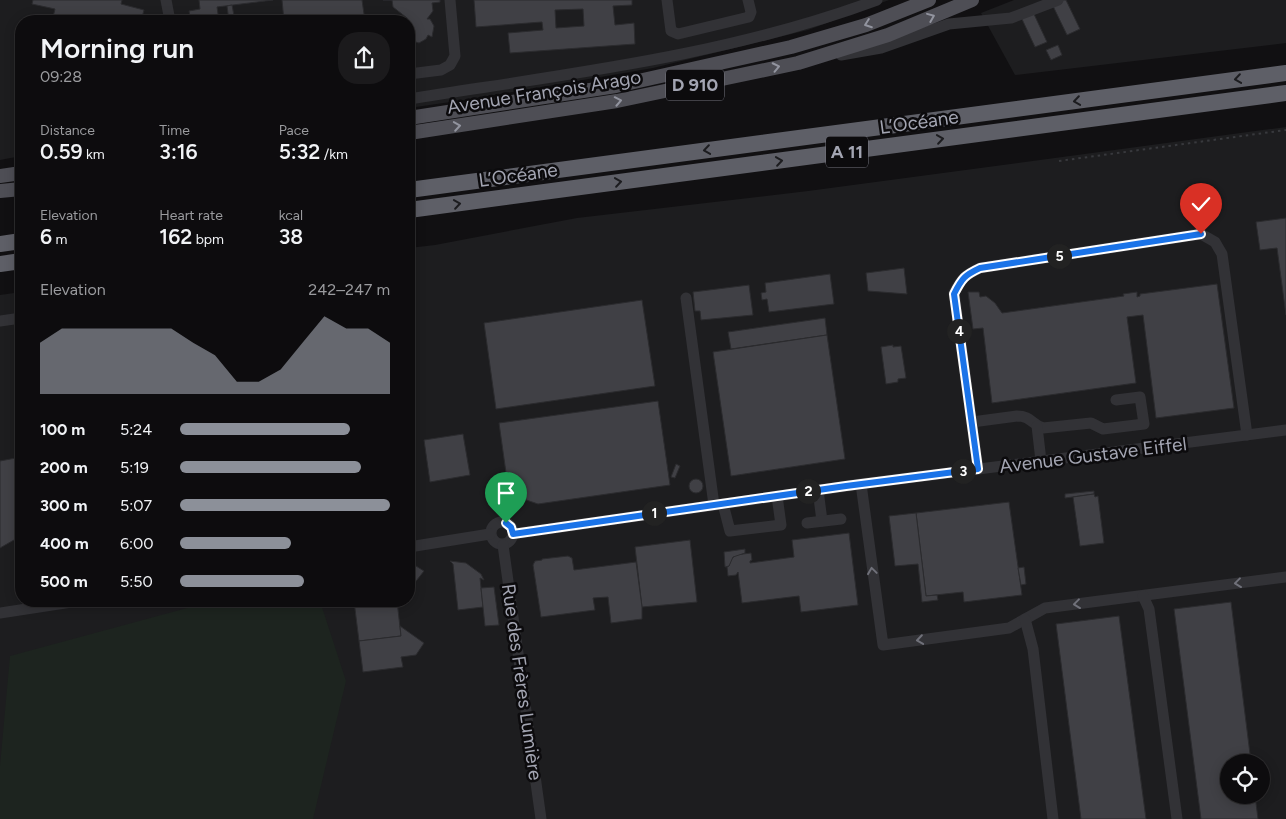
<!DOCTYPE html>
<html lang="en">
<head>
<meta charset="utf-8">
<style>
	:root { --surface:#0d0c0e; --page:#1b1a1c; --text:#f1f3f6; --muted:#9a9b9e; --line:#2d2c2e; --accent:#8c9099 }
	body { margin:0; font-family:Figtree,sans-serif; background:var(--page); color:var(--text); height:100vh; display:flex; flex-direction:column; font-size:19px; white-space:nowrap }
	* { box-sizing:border-box; margin:0 }
	p { font-size:16px; color:var(--muted) }
	.icon { flex:none; width:28px; height:28px; fill:none; stroke:currentColor; stroke-width:2; stroke-linecap:round; stroke-linejoin:round }
	.map { position:relative; flex:1; overflow:hidden }
	.drawer { position:absolute; left:15px; top:15px; width:400px; height:592px; display:flex; flex-direction:column; background:var(--surface); border-radius:20px; box-shadow:0 2px 12px #0003,0 0 0 1px var(--line) }
	.drawer>* { flex:none }
	.buttons { position:absolute; left:1220px; top:754px; display:grid; gap:10px }
	.buttons a { display:grid; place-items:center; width:50px; height:50px; border-radius:50%; background:var(--surface); box-shadow:0 2px 12px #0003,0 0 0 1px var(--line); font-size:25px }
	.pin { position:absolute; display:grid; place-items:center; width:42px; height:42px; color:#fff; margin:-51px -21px; border-radius:50% 50% 50% 0; rotate:-45deg; box-shadow:0 0 5px #0007 }
	.pin .icon { rotate:45deg }
	.km { position:absolute; width:25px; height:25px; margin:-12px; border-radius:50%; background:#222; color:#fff; font-size:14px; line-height:25px; text-align:center }
	.round { display:grid; place-items:center; flex:none; width:52px; height:52px; border-radius:20px; background:var(--page) }
	.summary { display:flex; align-items:center; justify-content:space-between; height:85px; padding:0 25px }
	h1 { font-size:28px; font-weight:600; line-height:38px }
	.metrics { display:grid; grid-template-columns:repeat(3,1fr); gap:8px; height:85px; padding:5px 25px }
	.metrics div { display:grid; align-content:center }
	.metrics b { font-size:21px; font-weight:600 }
	.metrics small { font-size:14px; font-weight:400 }
	.metrics p { font-size:14px }
	.chart { height:140px; padding:10px 25px }
	.chart p { display:flex; justify-content:space-between }
	.chart svg { width:100%; height:90px; margin-top:5px; fill:var(--accent); opacity:.7 }
	ul { padding:0 25px; list-style:none; font-size:16px }
	li { display:grid; grid-template-columns:80px 60px 1fr; align-items:center; height:38px }
	li i { height:12px; border-radius:6px; background:var(--accent) }
	.map>svg:first-child { display:block }
</style>
</head>
<body>
<div class="map">
<svg width="1286" height="819" viewBox="0 0 1286 819">
	<rect width="100%" height="100%" fill="#111012"/>
	<!-- built -->
	<g fill="#1d1d1f" fill-rule="evenodd">
		<polygon points="0,0 889,0 808,30 653,68 471,99 409,108 409,21 21,21 21,156 0,160"/>
		<polygon points="1014,0 1286,0 1286,43 1015,75 981,13"/>
		<path d="M1286 127V819H0V295L21 292V601H409V248L435 245 577 218 808 191ZM1229 762H1261V795H1229Z"/>
	</g>
	<!-- green -->
	<polygon fill="#1d241f" points="213,601 320,601 346,681 313,819 0,819 0,766 10,656"/>
	<!-- building -->
	<g fill="#404045" stroke="#2b2b2e" fill-rule="evenodd">
		<polygon points="33,0 122,0 121,4 144,10 141,21 52,21 55,9 32,4"/>
		<polygon points="199,0 273,0 217,7 219,21 191,21 189,11 200,9"/>
		<polygon points="282,0 362,0 365,21 284,21"/>
		<polygon points="383,0 440,0 440,2 432,3 433,11 427,19 430,19 434,26 432,37 428,35 426,39 419,43 410,40 412,37 409,35 409,21 406,21 407,18 393,7 392,0"/>
		<path d="M474 0H632V5L613 6 615 25 634 23 635 44 510 53 508 33 543 30 542 22 476 27ZM583 9 584 26 556 28 555 10Z"/>
		<polygon points="1061,0 1066,0 1080,29 1067,35 1052,4"/>
		<polygon points="232,5 235,21 229,21 227,6"/>
		<polygon points="1033,12 1047,42 1035,47 1021,17"/>
		<polygon points="1058,45 1062,55 1051,60 1046,50"/>
		<polygon points="1286,218 1286,315 1277,248 1260,250 1256,222"/>
		<polygon points="904,268 907,294 868,291 866,273"/>
		<polygon points="830,274 834,304 769,312 767,299 762,300 761,293 766,292 765,283"/>
		<polygon points="1217,284 1234,408 1156,418 1143,315 1127,317 1136,383 992,403 983,328 973,329 968,292 979,292 980,297 986,296 995,303 1002,313 1124,296 1123,294 1137,292 1137,297 1140,296 1140,294"/>
		<polygon points="749,285 753,315 701,320 700,311 695,311 693,292"/>
		<polygon points="642,300 655,386 496,409 484,323"/>
		<polygon points="825,318 827,335 731,349 728,332"/>
		<polygon points="827,335 845,459 731,476 713,352"/>
		<polygon points="893,345 893,347 901,346 906,378 898,379 898,382 886,384 881,347"/>
		<polygon points="658,401 670,485 538,504 509,494 499,423"/>
		<polygon points="463,434 470,475 430,482 424,440"/>
		<polygon points="21,457 21,536 0,548 0,461"/>
		<polygon points="676,464 680,466 675,478 671,477"/>
		<circle cx="696" cy="486" r="7"/>
		<polygon points="1094,491 1094,494 1065,498 1065,494"/>
		<polygon points="1094,494 1095,497 1098,496 1104,543 1080,546 1073,497"/>
		<polygon points="1009,502 1022,595 964,602 963,592 926,596 916,513"/>
		<polygon points="916,513 926,596 937,595 938,600 922,602 918,564 895,566 889,516"/>
		<polygon points="849,533 858,605 801,612 799,596 742,603 738,572 736,575 728,576 727,567 729,566 731,560 735,555 751,553 752,560 750,561 750,563 794,557 792,540"/>
		<polygon points="690,540 697,602 642,607 635,547"/>
		<polygon points="745,549 745,553 733,557 729,566 725,567 724,552"/>
		<polygon points="568,556 572,558 574,570 636,562 642,607 642,619 611,623 608,597 593,598 595,610 541,617 533,565 535,561 542,560 542,559"/>
		<polygon points="450,561 466,563 481,574 484,580 480,578 483,607 458,610 453,564"/>
		<polygon points="416,566 424,571 413,585 409,582 409,575"/>
		<polygon points="1024,567 1026,584 1021,585 1018,568"/>
		<polygon points="494,587 499,625 485,626 481,588"/>
		<polygon points="354,601 397,601 401,636 359,641"/>
		<polygon points="1231,602 1251,762 1229,762 1229,795 1255,795 1258,819 1201,819 1174,609"/>
		<polygon points="1119,616 1146,819 1081,819 1056,624"/>
		<polygon points="400,626 424,643 416,655 401,657 403,667 363,672 359,641 401,636"/>
	</g>
	<g fill="none" stroke-linecap="round" stroke-linejoin="round">
		<!-- path -->
		<polyline stroke="#38393d" stroke-width="2" stroke-dasharray="2.5 4" stroke-linecap="butt" points="1059,161 1286,130"/>
		<!-- minor -->
		<g stroke="#323236" stroke-width="11">
			<polyline points="166,0 170,21"/>
			<polyline points="667,0 671,31 678,34 749,17 751,12 748,0"/>
			<polyline points="841,55 881,48 949,24 1011,18 1058,0"/>
			<polyline points="409,74 441,70 450,65 455,56 450,0"/>
			<path d="M409 99C566 74 727 56 877 0"/>
			<polyline points="686,298 714,505"/>
			<polyline points="0,321 21,318"/>
			<path d="M972 422 1017 416C1031 416 1031 424 1043 428L1091 423 1103 429 1144 424 1140 397 1116 400"/>
			<polyline points="1037,426 1041,461"/>
			<path d="M978 469 954 293C962 278 965 275 980 268L1201 234 1215 242 1222 254 1247 435"/>
			<polyline points="861,484 883,645 1009,628 1045,608 1286,577"/>
			<polyline points="818,490 822,521"/>
			<polyline points="723,504 730,531 781,525 777,496"/>
			<circle cx="502" cy="533" r="11"/>
			<polyline points="807,523 841,519"/>
			<polyline points="513,534 861,484 1286,430"/>
			<polyline points="503,545 541,819"/>
			<polyline points="409,547 490,534"/>
			<polyline points="1143,596 1149,609 1177,819"/>
			<polyline points="0,613 78,601"/>
			<polyline points="1025,619 1033,649 1053,819"/>
		</g>
		<!-- major -->
		<g stroke="#4e4e55" stroke-width="14">
			<polyline points="409,118 616,86 791,47 866,25 929,0"/>
			<polyline points="409,133 617,101 798,63 888,35 972,0"/>
			<polyline points="0,176 21,173"/>
			<polyline points="0,191 21,189"/>
		</g>
		<!-- highway -->
		<g stroke="#5e5f67" stroke-width="16">
			<polyline points="409,190 1286,73"/>
			<polyline points="409,210 1286,93"/>
			<polyline points="0,244 21,241"/>
			<polyline points="0,264 21,261"/>
		</g>
	</g>
	<!-- one-way arrows -->
	<defs><path id="oneway-chevron" d="M-2-3.5L2.5 0L-2 3.5" fill="none" stroke-width="1.6" stroke-linecap="round" stroke-linejoin="round" transform="scale(1.25)"/></defs>
	<g stroke="#92949f">
		<use href="#oneway-chevron" transform="translate(931 17) rotate(-22)"/>
		<use href="#oneway-chevron" transform="translate(868 24) rotate(160)"/>
		<use href="#oneway-chevron" transform="translate(776 67) rotate(-12)"/>
		<use href="#oneway-chevron" transform="translate(618 101) rotate(-11)"/>
		<use href="#oneway-chevron" transform="translate(457 126) rotate(-9)"/>
	</g>
	<g stroke="#1c1c1f">
		<use href="#oneway-chevron" transform="translate(1238 79) rotate(172)"/>
		<use href="#oneway-chevron" transform="translate(1077 101) rotate(172)"/>
		<use href="#oneway-chevron" transform="translate(940 139) rotate(-8)"/>
		<use href="#oneway-chevron" transform="translate(707 150) rotate(172)"/>
		<use href="#oneway-chevron" transform="translate(779 161) rotate(-8)"/>
		<use href="#oneway-chevron" transform="translate(618 182) rotate(-8)"/>
		<use href="#oneway-chevron" transform="translate(457 204) rotate(-8)"/>
	</g>
	<g stroke="#70717a">
		<use href="#oneway-chevron" transform="translate(872 571) rotate(-98)"/>
		<use href="#oneway-chevron" transform="translate(1238 583) rotate(173)"/>
		<use href="#oneway-chevron" transform="translate(1077 604) rotate(173)"/>
		<use href="#oneway-chevron" transform="translate(920 640) rotate(172)"/>
	</g>
	<g fill="none" stroke-linecap="round" stroke-linejoin="round">
		<!-- route casing -->
		<g stroke="#fff" stroke-width="10">
			<path id="route" d="M506 523 511 527 513 534 846 486 978 469 954 294C962 278 965 275 980 268L1201 234"/>
		</g>
		<!-- route -->
		<use href="#route" stroke="#1a73e8" stroke-width="6"/>
	</g>
	<g text-anchor="middle" dominant-baseline="central" stroke-width="5" stroke-linejoin="round" paint-order="stroke">
		<!-- shield labels -->
		<g fill="#0c0b0d" stroke="#767780" stroke-width="1">
			<rect x="666" y="69.5" width="58" height="31" rx="4"/>
			<rect x="826" y="136.5" width="42" height="31" rx="4"/>
		</g>
		<g font-size="18" font-weight="bold" fill="#a3a5b2">
			<text x="695" y="85">D 910</text>
			<text x="847" y="152">A 11</text>
		</g>
		<!-- street labels -->
		<g font-size="19" fill="#a3a5b2" stroke="#0c0b0d">
			<text transform="translate(544 92) rotate(-9)">Avenue François Arago</text>
			<text transform="translate(919 122) rotate(-8)">L’Océane</text>
			<text transform="translate(518 175) rotate(-8)">L’Océane</text>
			<text transform="translate(1093 455) rotate(-7)">Avenue Gustave Eiffel</text>
			<text transform="translate(522 682) rotate(82)">Rue des Frères Lumière</text>
		</g>
	</g>
</svg>
<div class="buttons">
<a><svg class="icon" aria-label="locate" viewBox="0 0 24 24"><circle cx="12" cy="12" r="6"/><path d="M12 2v4M12 18v4M2 12h4M18 12h4"/></svg></a>
</div>
<div class="pin" style="left:506px;top:523px;background:#1e9e55"><svg class="icon" aria-label="arrive" viewBox="0 0 24 24"><path d="M6 21V4h12l-3 4 3 4H6"/></svg></div>
<div class="pin" style="left:1201px;top:234px;background:#d93025"><svg class="icon" aria-label="check" viewBox="0 0 24 24"><path d="M5 12l5 5 9-10"/></svg></div>
<b class="km" style="left:654px;top:513px">1</b>
<b class="km" style="left:808px;top:491px">2</b>
<b class="km" style="left:963px;top:471px">3</b>
<b class="km" style="left:959px;top:331px">4</b>
<b class="km" style="left:1059px;top:256px">5</b>
<section class="drawer">
<div class="summary"><div><h1>Morning run</h1><p>09:28</p></div><a class="round"><svg class="icon" aria-label="share" viewBox="0 0 24 24"><path d="M12 15V3M7 8l5-5 5 5M5 13v7h14v-7"/></svg></a></div>
<div class="metrics">
<div><p>Distance</p><b>0.59<small> km</small></b></div>
<div><p>Time</p><b>3:16</b></div>
<div><p>Pace</p><b>5:32<small> /km</small></b></div>
</div>
<div class="metrics">
<div><p>Elevation</p><b>6<small> m</small></b></div>
<div><p>Heart rate</p><b>162<small> bpm</small></b></div>
<div><p>kcal</p><b>38</b></div>
</div>
<div class="chart"><p><span>Elevation</span>242–247 m</p>
<svg viewBox="0 0 160 44" preserveAspectRatio="none"><path d="M0 44V19L10 12L20 12L30 12L40 12L50 12L60 12L70 19L80 25L90 38L100 38L110 32L120 19L130 6L140 12L150 12L160 19V44z"/></svg>
</div>
<ul>
<li><b>100 m</b>5:24<i style="width:81%"></i></li>
<li><b>200 m</b>5:19<i style="width:86%"></i></li>
<li><b>300 m</b>5:07<i style="width:100%"></i></li>
<li><b>400 m</b>6:00<i style="width:53%"></i></li>
<li><b>500 m</b>5:50<i style="width:59%"></i></li>
</ul>
</section>
</div>
</body>
</html>
